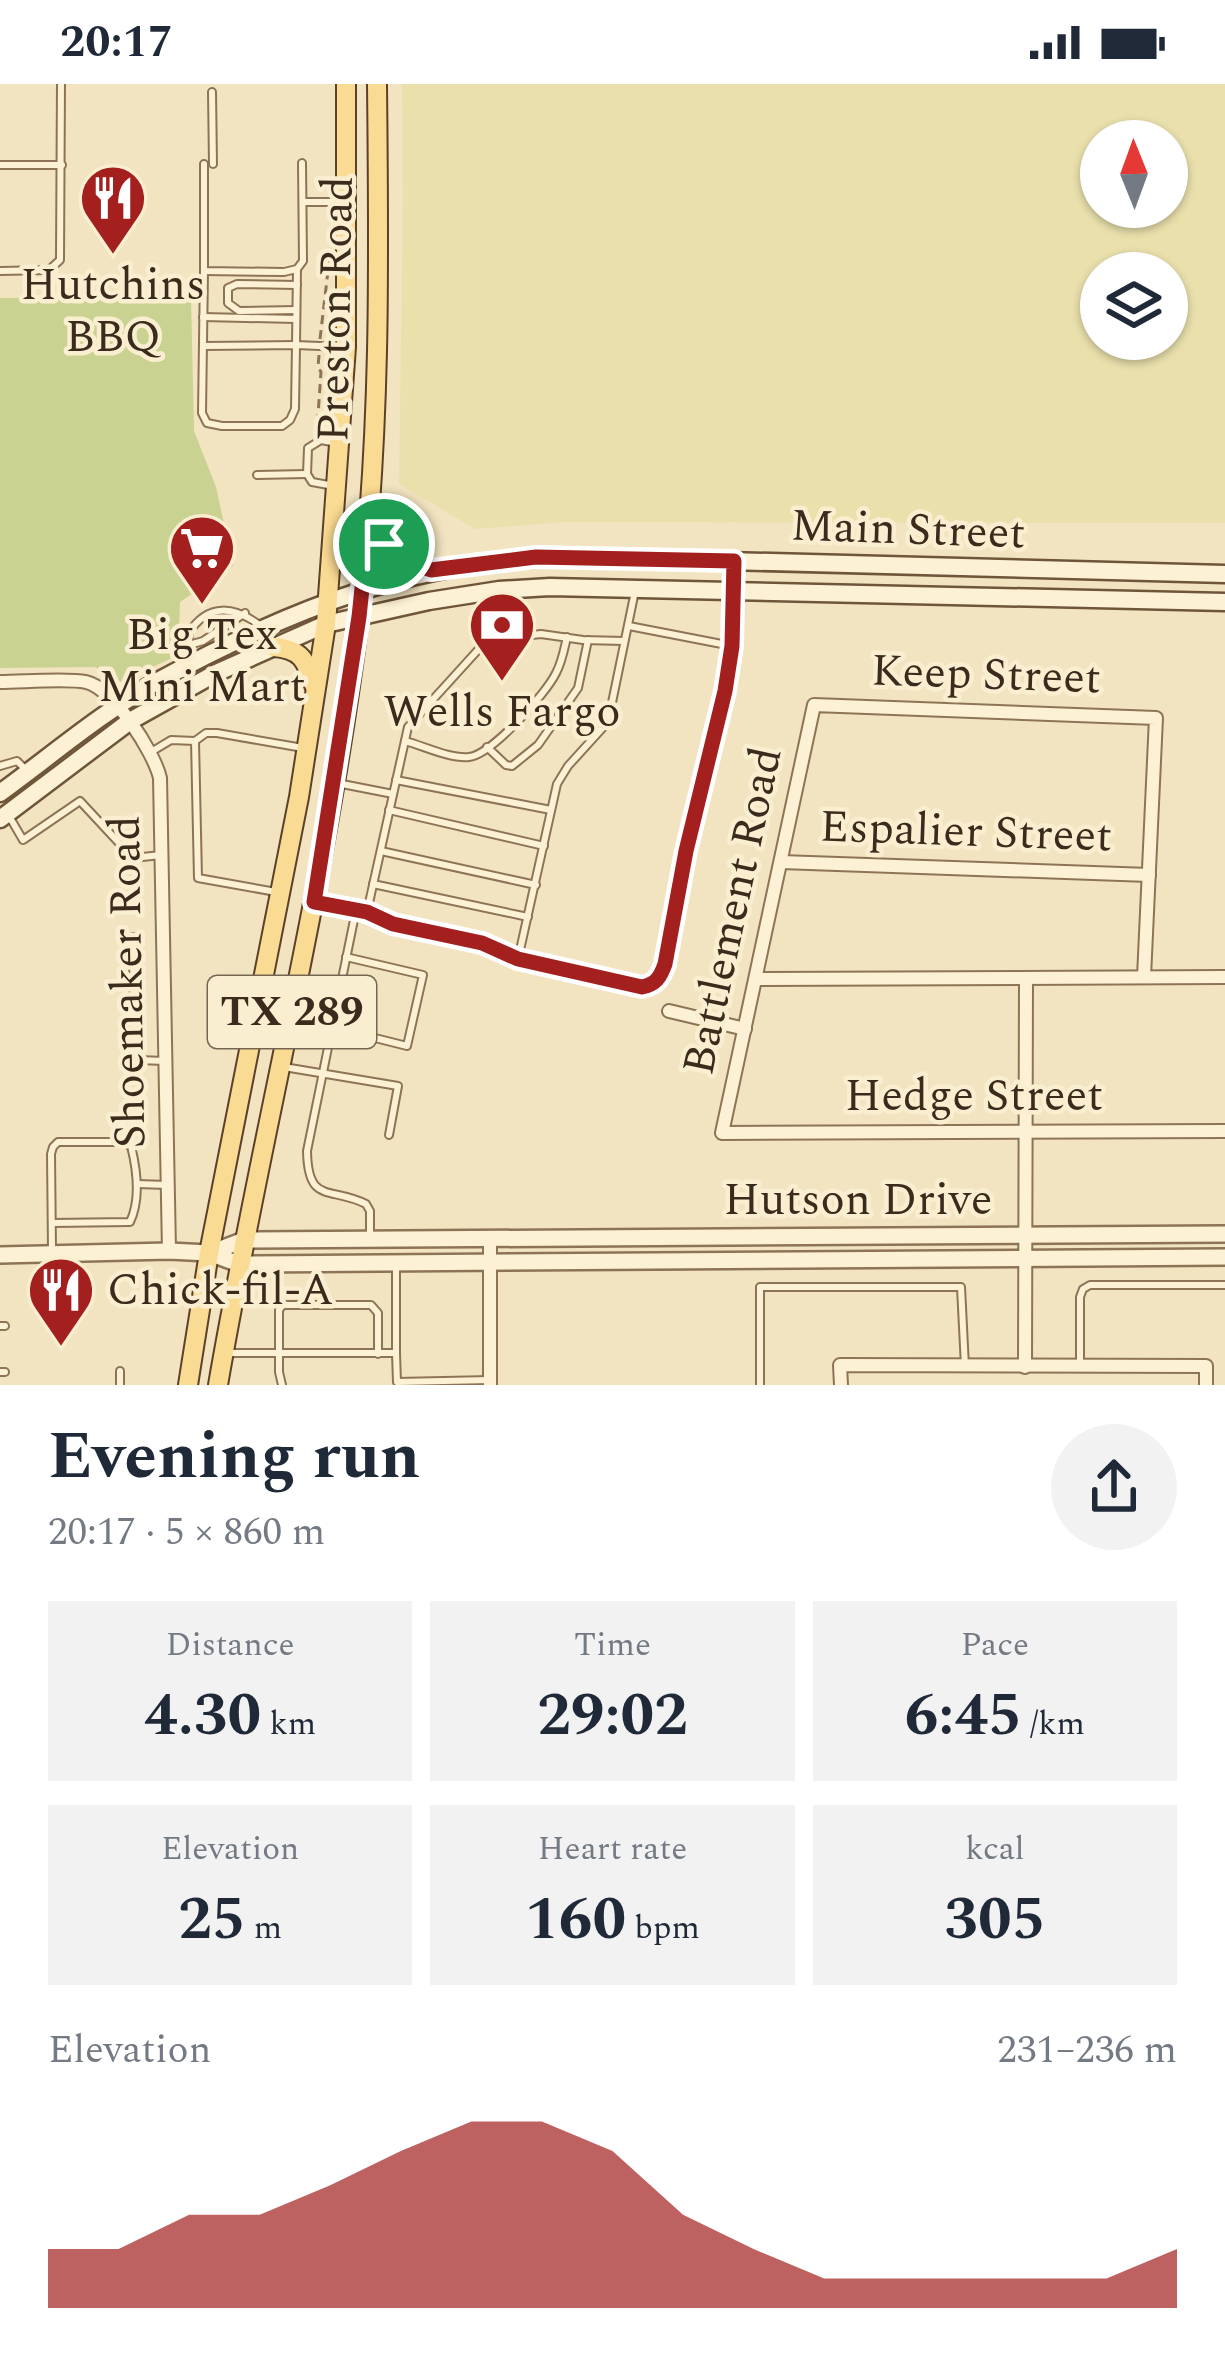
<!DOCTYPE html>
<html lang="en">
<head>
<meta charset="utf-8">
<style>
	:root { --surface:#fff; --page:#f2f2f3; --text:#1f2937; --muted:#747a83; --accent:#a3201f }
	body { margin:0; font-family:Spectral,serif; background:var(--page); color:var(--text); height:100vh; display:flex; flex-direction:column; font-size:45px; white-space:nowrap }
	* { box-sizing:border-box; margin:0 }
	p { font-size:39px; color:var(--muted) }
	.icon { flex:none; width:66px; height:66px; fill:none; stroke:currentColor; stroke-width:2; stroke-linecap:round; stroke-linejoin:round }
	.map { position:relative; height:1301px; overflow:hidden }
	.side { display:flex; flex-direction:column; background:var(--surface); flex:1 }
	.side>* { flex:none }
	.needle { width:78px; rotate:359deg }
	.buttons { position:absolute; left:1080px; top:36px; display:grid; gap:24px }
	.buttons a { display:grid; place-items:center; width:108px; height:108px; border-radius:50%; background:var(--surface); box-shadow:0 3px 9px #0004; font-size:60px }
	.pin { position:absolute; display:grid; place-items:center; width:102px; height:102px; color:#fff; margin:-51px; border:6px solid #fff; border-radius:50%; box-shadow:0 3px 12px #0007 }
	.round { display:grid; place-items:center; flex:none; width:126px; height:126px; border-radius:63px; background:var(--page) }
	.head { display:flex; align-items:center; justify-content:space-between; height:204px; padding:0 48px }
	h1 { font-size:66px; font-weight:700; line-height:90px }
	.figures { display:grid; grid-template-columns:repeat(3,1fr); gap:18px; height:204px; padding:12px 48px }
	.figures div { display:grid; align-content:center; border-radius:0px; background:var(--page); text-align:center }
	.figures b { font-size:60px; font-weight:700 }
	.figures small { font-size:33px; font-weight:400 }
	.figures p { font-size:33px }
	.chart { height:336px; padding:24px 48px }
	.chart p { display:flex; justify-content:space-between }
	.chart svg { width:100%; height:216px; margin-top:12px; fill:var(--accent); opacity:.7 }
	.status { display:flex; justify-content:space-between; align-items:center; height:84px; padding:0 60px; background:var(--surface); direction:ltr }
	.status svg { height:33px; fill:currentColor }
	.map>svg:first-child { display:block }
</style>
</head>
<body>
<div class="status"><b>20:17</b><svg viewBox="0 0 49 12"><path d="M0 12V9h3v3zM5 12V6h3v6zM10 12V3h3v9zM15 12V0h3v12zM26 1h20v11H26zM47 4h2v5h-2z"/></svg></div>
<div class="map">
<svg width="1225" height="1301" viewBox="0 0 1225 1301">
	<rect width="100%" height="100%" fill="#f2e4c0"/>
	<!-- farmland -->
	<path fill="#e9e0ac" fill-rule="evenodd" d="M402 0H1225V439L563 438 475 445 399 400 403 113ZM1101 57H1167V123H1101ZM1101 189H1167V255H1101Z"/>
	<!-- green -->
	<polygon fill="#cad292" points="191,213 194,347 216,403 233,482 180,518 178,571 121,598 95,583 0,584 0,214"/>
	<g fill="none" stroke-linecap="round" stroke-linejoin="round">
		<!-- service casing -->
		<g stroke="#8e7456" stroke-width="10">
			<g id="service">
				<polyline points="212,8 213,80"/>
				<polyline points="204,80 204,187 284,188 297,185 303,177 302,79"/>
				<polyline points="0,81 62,81"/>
				<polyline points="303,118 341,118"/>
				<polyline points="297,185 296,261 343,263"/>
				<polyline points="0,187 49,186 60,176 61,0"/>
				<polyline points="296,226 239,227 228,219 228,204 237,200 297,201"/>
				<polyline points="203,233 296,235"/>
				<polyline points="203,262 296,261 295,325 290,336 282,342 222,342 207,339 202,329 204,187"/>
				<polyline points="257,391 307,390"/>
				<polyline points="334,402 312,398 307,390 308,364 321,356 337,359"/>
				<polyline points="629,542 732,562"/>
				<polyline points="189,561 203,557 245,529"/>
				<path d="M192 574 188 550C208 518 235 522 262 543"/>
				<polyline points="195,657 206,649 217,649 303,664"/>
				<path d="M405 657C424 662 450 675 469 673 491 671 546 610 556 589 562 578 564 566 567 553"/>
				<polyline points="487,663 506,681 512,682 538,661 578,604 588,556"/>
				<polyline points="151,668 171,656 195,657 198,794 276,808"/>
				<polyline points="0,682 17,677 26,686"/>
				<polyline points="396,696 551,726"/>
				<polyline points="337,699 393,710"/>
				<polyline points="389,726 544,762"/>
				<polyline points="9,732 23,756 80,717 133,774 161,771"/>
				<polyline points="381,767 536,801"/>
				<polyline points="373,800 528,833"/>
				<polyline points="317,819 367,828 393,840 482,859 518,875 557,700 568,682 608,638 635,507"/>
				<path d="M356 826 307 1067C308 1121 330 1102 366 1120L370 1127V1151"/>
				<polyline points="367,828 408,643 487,556 541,550 583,556 624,557"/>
				<polyline points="133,853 134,964 138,976 165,977"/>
				<path d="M518 875 642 903C656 901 660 893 666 880L685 767 725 607 732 562V508"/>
				<polyline points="331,943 407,962 423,891 346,873"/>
				<polyline points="284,983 398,1002 389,1051"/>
				<polyline points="137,1100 167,1101"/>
				<path d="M52 1139 130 1138C141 1115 137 1086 131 1062L121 1058H58L53 1063 51 1070 52 1166"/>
				<polyline points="396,1181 396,1269"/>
				<polyline points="0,1242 5,1242"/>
				<polyline points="227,1269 396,1269 397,1298 490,1296"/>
				<polyline points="1080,1280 1080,1213 1083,1205 1090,1201 1225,1201"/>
				<polyline points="0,1288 5,1288"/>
				<polyline points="120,1301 120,1287"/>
				<polyline points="282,1301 279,1288 279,1226 283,1221 371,1221 378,1229 378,1270"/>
				<polyline points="760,1301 760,1203 961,1203 965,1283"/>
			</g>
		</g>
		<!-- minor casing -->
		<g stroke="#8e7456" stroke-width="16">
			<g id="minor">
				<path d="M0 598C22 598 67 594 86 598 113 604 154 668 160 694L169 1167"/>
				<polyline points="781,778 1149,791"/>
				<polyline points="1144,893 1156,634 814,621 722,1049 1225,1047"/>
				<polyline points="756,895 1225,893"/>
				<polyline points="669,927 745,945"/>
				<polyline points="1025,1283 1026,894"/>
				<polyline points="490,1301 490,1154"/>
				<polyline points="841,1301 840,1281 1206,1282 1206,1301"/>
			</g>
		</g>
		<!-- tertiary casing -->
		<g stroke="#8e7456" stroke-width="20">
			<g id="tertiary">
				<polyline points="210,1169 244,1156 1225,1150"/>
				<polyline points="0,1171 169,1167 209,1169 239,1180 1225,1173"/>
			</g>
		</g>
		<!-- secondary casing -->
		<g stroke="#6f5539" stroke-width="21">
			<g id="secondary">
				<path d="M0 709C51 672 102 628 158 597 294 523 419 474 576 473L1225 490"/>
				<polyline points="0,735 130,637 216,589 326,540 429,517 499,506 550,503 1225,518"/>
			</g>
		</g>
		<!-- primary casing -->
		<g stroke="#5b412a" stroke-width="22">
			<g id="primary">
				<path d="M372 433C385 468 397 474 431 486"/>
				<path d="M274 563C301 565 306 576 314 601"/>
				<polyline points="188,1301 209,1169 299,713 326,540 346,263 346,0"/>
				<path d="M218 1301C262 1045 328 793 359 534 381 356 379 179 377 0"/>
			</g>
		</g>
		<!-- path -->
		<g stroke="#8e7456" stroke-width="3" stroke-dasharray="9 6" stroke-linecap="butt">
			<polyline points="320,255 330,170"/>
			<polyline points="319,271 318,283 321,288 318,331 323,337 322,349"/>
		</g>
		<!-- service -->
		<use href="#service" stroke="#fcf1d4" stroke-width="6"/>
		<!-- minor -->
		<use href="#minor" stroke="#fcf1d4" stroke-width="12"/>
		<!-- tertiary -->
		<use href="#tertiary" stroke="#fcf1d4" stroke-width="15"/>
		<!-- secondary -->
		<use href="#secondary" stroke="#fcf1d4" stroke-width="16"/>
		<!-- primary -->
		<use href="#primary" stroke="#fadb93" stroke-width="18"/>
	</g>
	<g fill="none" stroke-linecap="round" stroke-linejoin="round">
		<!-- route casing -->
		<g stroke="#fff" stroke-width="24">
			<path id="route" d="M370 427 380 453 389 466 405 477 431 486 536 473 734 477 732 562 725 607 686 767 665 880C660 894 656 900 642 903L518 875 482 859 393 840 367 828 314 818 359 533Z"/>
		</g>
		<!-- route -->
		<use href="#route" stroke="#a3201f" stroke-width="15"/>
	</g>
	<!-- icons -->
	<defs>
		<g id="restaurant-pin" transform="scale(3.45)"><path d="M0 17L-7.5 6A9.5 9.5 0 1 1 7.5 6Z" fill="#a3201f" stroke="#f9eed0"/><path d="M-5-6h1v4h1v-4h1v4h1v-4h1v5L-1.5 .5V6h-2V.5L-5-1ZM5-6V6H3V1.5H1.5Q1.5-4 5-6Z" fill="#fff"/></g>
		<g id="supermarket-pin" transform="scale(3.45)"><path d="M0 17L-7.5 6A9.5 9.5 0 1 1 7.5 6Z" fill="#a3201f" stroke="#f9eed0"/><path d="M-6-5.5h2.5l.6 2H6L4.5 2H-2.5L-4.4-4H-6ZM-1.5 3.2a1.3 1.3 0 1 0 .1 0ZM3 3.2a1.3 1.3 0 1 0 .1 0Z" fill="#fff"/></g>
		<g id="bank-pin" transform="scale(3.45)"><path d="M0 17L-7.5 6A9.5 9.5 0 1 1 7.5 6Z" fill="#a3201f" stroke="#f9eed0"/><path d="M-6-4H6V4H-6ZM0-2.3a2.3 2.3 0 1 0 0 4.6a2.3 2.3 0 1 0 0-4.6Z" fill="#fff"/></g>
	</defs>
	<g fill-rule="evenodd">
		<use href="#restaurant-pin" x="113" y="114"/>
		<use href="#supermarket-pin" x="202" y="464"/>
		<use href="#bank-pin" x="502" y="541"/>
		<use href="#restaurant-pin" x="61" y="1206"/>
	</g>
	<g text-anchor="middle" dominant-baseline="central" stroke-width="9" stroke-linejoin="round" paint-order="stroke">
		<!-- shield labels -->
		<rect fill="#f9eed0" stroke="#746652" stroke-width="3" x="208" y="892" width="168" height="72" rx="9"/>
		<g font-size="42" font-weight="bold" fill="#3b2b1c">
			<text x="292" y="928">TX 289</text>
		</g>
		<!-- poi labels -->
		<g font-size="45" fill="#3b2b1c" stroke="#f9eed0">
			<text x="113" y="201">Hutchins<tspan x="113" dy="52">BBQ</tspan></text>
			<text x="202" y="551">Big Tex<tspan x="202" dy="52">Mini Mart</tspan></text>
			<text x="502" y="628">Wells Fargo</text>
			<text x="107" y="1206" text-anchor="start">Chick-fil-A</text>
		</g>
		<!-- street labels -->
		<g font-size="45" fill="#3b2b1c" stroke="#f9eed0">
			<text transform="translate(336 225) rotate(-89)">Preston Road</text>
			<text transform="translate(908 446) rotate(2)">Main Street</text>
			<text transform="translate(986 591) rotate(2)">Keep Street</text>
			<text transform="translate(966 748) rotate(2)">Espalier Street</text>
			<text transform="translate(733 827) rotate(-78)">Battlement Road</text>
			<text transform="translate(128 898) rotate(-91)">Shoemaker Road</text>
			<text x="974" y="1012">Hedge Street</text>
			<text x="858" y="1116">Hutson Drive</text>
		</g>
	</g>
</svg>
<div class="buttons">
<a><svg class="needle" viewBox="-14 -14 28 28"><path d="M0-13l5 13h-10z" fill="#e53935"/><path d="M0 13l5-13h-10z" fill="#747a83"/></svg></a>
<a><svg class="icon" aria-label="layers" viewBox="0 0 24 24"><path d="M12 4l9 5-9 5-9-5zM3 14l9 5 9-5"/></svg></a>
</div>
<div class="pin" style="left:384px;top:460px;background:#1e9e55"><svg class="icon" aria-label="arrive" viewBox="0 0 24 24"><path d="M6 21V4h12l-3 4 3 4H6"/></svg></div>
</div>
<section class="side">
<div class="head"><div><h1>Evening run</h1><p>20:17 · 5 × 860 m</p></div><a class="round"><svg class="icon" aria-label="share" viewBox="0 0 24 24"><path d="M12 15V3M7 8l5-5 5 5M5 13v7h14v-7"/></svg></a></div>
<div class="figures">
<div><p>Distance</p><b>4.30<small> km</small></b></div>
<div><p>Time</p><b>29:02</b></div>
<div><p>Pace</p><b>6:45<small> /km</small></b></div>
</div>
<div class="figures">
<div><p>Elevation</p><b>25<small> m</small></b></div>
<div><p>Heart rate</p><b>160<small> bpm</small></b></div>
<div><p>kcal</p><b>305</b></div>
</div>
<div class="chart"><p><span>Elevation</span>231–236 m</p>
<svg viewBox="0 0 160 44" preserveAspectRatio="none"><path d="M0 44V32L10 32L20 25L30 25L40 19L50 12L60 6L70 6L80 12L90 25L100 32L110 38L120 38L130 38L140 38L150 38L160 32V44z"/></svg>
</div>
</section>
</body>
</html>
